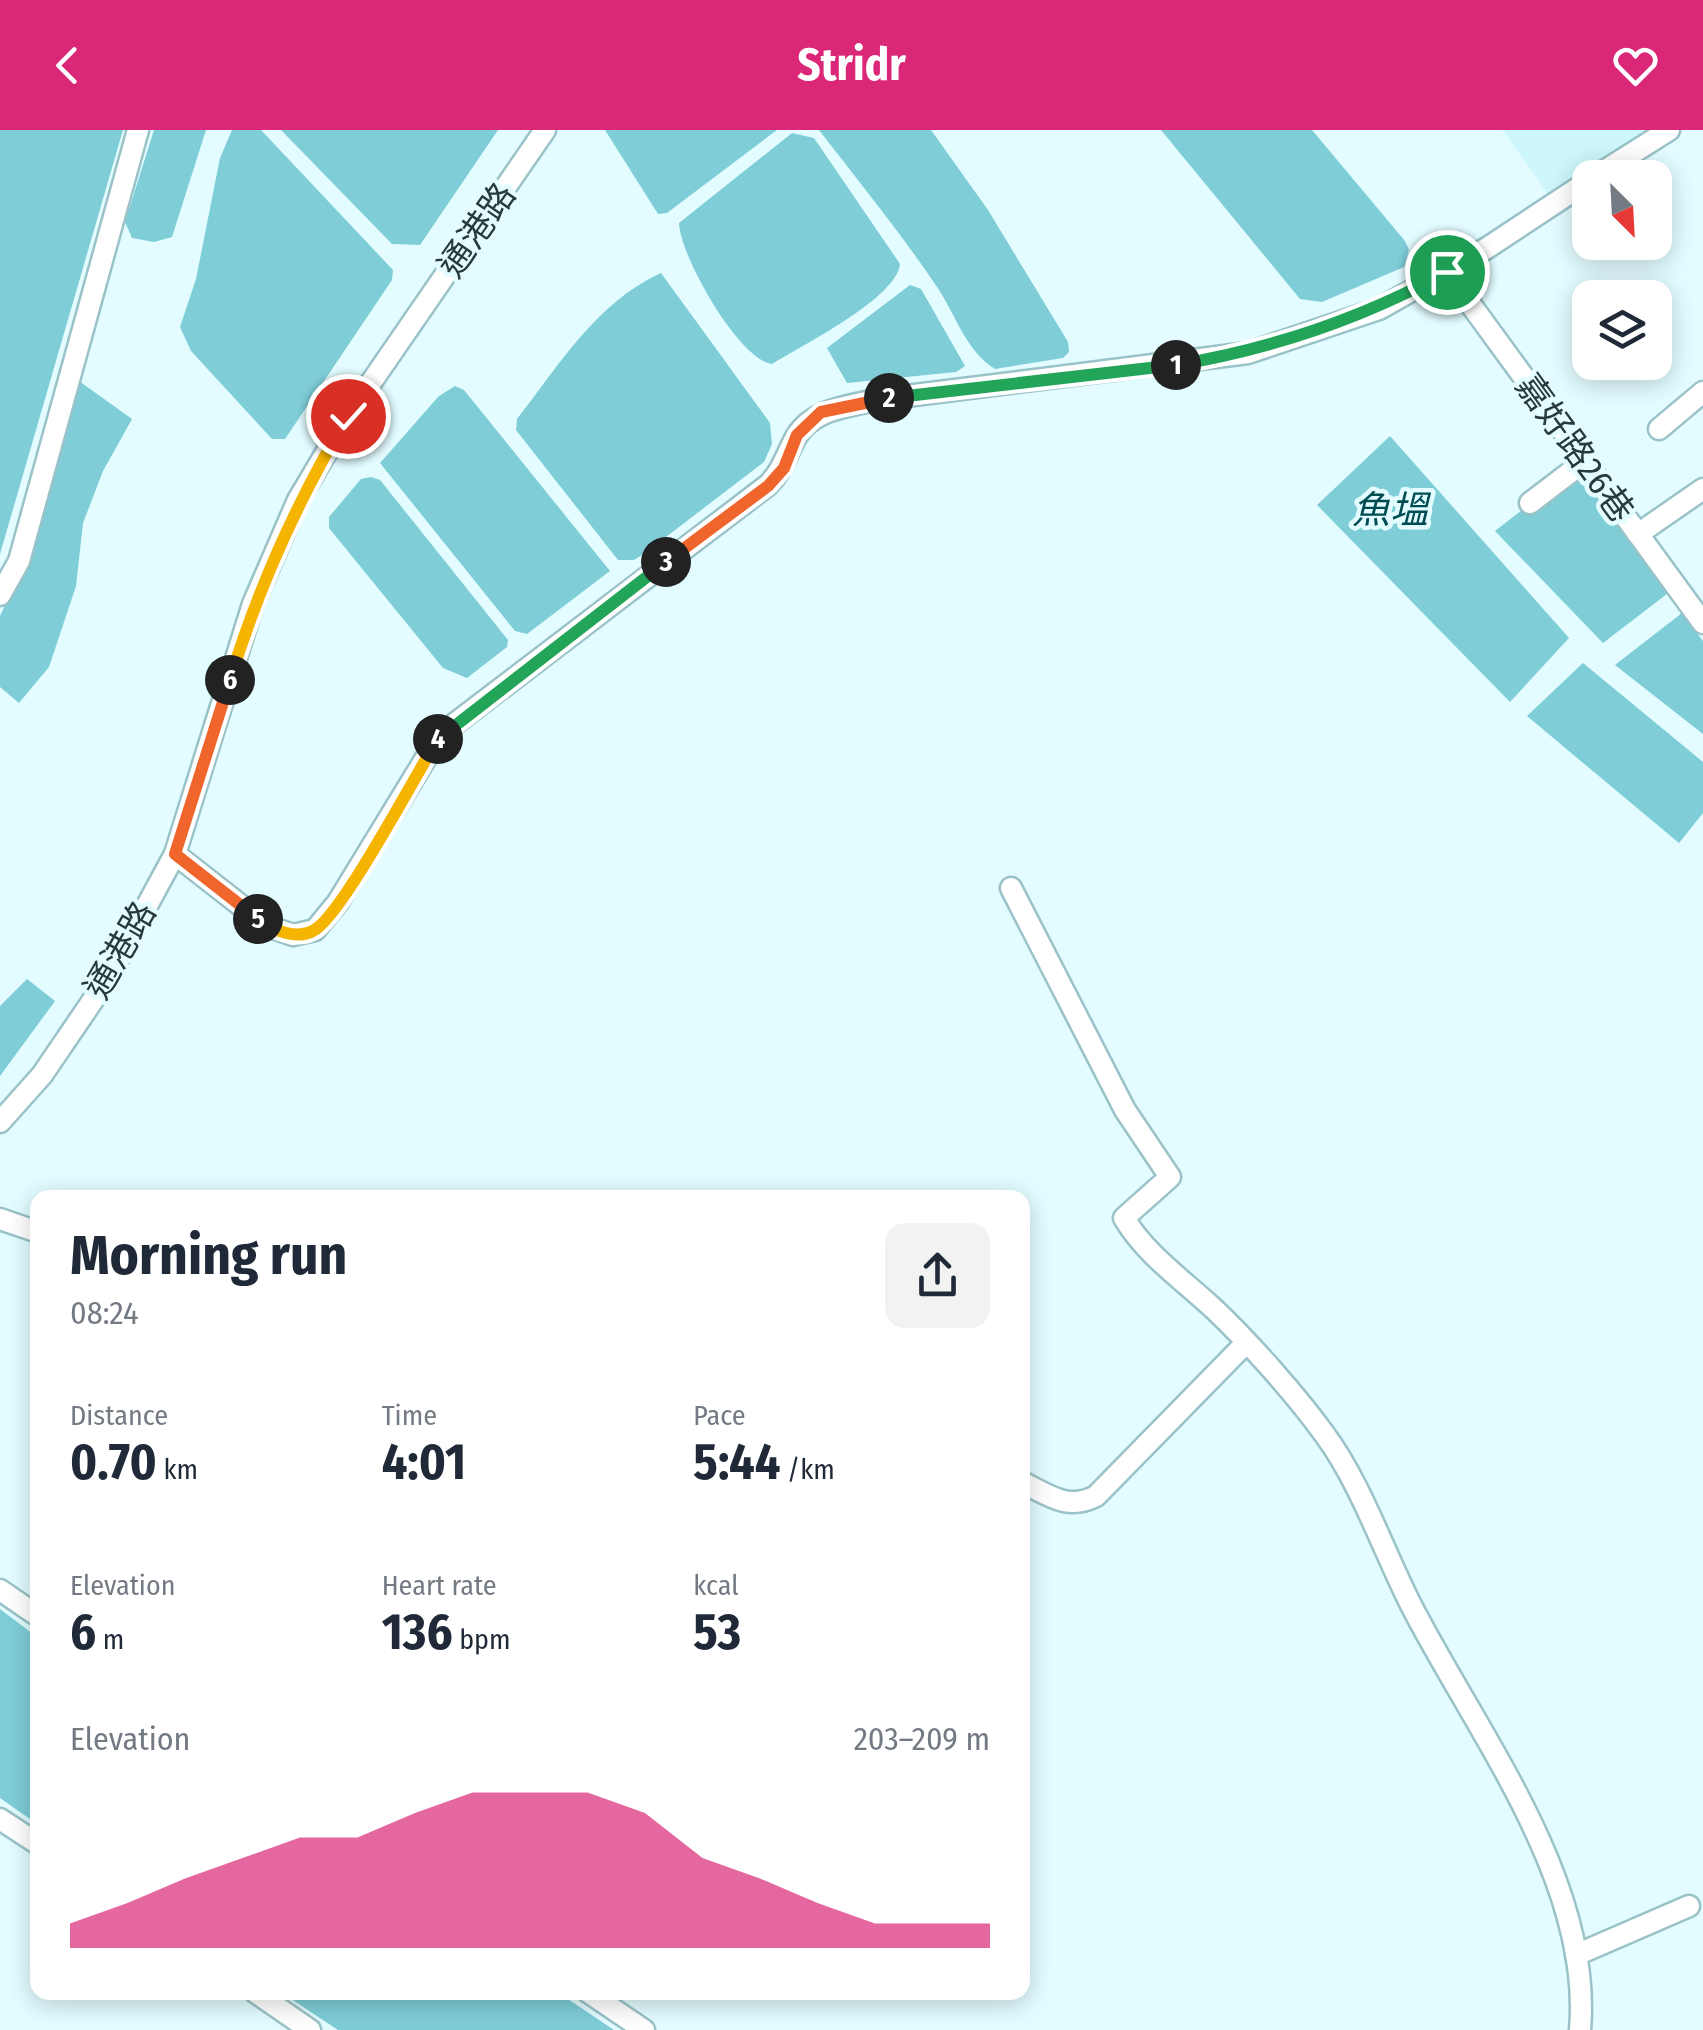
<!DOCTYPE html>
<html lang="en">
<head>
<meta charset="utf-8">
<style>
	:root { --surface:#fff; --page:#f2f2f3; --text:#1f2937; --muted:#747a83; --accent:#db2777 }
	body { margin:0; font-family:"Fira Sans Condensed","Noto Sans TC",sans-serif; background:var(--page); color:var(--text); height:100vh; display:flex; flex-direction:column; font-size:38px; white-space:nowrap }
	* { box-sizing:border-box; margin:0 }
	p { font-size:32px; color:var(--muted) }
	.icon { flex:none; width:55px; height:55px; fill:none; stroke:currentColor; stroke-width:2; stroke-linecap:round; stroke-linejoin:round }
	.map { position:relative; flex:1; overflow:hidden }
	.drawer { position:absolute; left:30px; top:1060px; width:1000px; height:810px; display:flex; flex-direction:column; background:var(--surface); border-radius:20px; box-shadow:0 5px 25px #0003 }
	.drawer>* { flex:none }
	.needle { width:65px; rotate:156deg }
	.buttons { position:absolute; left:1572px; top:30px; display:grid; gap:20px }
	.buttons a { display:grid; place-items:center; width:100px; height:100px; border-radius:20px; background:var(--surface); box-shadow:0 5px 25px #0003; font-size:50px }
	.pin { position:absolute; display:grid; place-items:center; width:85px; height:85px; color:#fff; margin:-42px; border:5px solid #fff; border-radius:50%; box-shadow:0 2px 10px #0007 }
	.km { position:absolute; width:50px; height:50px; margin:-25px; border-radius:50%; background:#222; color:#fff; font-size:28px; line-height:50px; text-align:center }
	.round { display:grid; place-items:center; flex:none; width:105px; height:105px; border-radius:20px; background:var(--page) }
	.headline { display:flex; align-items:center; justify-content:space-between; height:170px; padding:0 40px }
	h1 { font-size:55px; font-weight:700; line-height:75px }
	.figures { display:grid; grid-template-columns:repeat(3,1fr); gap:15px; height:170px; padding:10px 40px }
	.figures div { display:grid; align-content:center }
	.figures b { font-size:50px; font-weight:700 }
	.figures small { font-size:28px; font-weight:400 }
	.figures p { font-size:28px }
	.chart { height:280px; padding:20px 40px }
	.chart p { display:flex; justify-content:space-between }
	.chart svg { width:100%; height:180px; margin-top:10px; fill:var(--accent); opacity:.7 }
	header { display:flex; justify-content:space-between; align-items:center; height:130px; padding:0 40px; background:var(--accent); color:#fff; font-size:45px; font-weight:700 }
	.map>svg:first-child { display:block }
</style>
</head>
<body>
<header><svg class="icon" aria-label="back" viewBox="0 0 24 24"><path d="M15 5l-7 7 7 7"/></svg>Stridr<svg class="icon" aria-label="heart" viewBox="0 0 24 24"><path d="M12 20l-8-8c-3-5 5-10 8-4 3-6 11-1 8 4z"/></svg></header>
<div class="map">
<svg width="1703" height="1900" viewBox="0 0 1703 1900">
	<rect width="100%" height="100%" fill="#e2fcff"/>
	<!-- built -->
	<polygon fill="#cdf7fc" points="1503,0 1651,0 1547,63"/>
	<!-- water -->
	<g fill="#7ecdd7">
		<polygon points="0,0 123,0 0,424"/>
		<polygon points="154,0 206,0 172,107 154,112 132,108 125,92"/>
		<polygon points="232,0 261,0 393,140 392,150 285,309 272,309 191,221 180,197 196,149 220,28"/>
		<polygon points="281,0 498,0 420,115 392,114"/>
		<polygon points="605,0 777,0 667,83 658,84"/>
		<path d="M819 0H931L988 80 1068 212 1069 222 1063 228 995 239C965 220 956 185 937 157 901 103 859 52 819 0Z"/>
		<polygon points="1161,0 1312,0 1405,111 1409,120 1404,137 1322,172 1300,169"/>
		<path d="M792 3 814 8 900 134C897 168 801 216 772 234 739 230 680 126 679 93Z"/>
		<path d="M661 143 770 293 772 314 764 332 645 423 634 430H618L516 300 517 289C559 235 597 172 661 143Z"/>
		<polygon points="910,155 921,159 965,236 956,242 847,253 827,218"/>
		<polygon points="79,251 132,289 103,341 83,393 76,456 49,537 19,573 0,557 0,486 15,454"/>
		<polygon points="455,256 464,260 610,441 527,504 515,501 380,333 439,266"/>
		<polygon points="1390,306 1569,508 1510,572 1317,375"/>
		<polygon points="1585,331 1676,457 1603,513 1495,401"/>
		<polygon points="371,347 380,350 508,510 507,517 467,548 443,538 329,398 329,387 361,349"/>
		<polygon points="1682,483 1703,511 1703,604 1615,535"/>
		<polygon points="1583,533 1703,632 1703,683 1679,713 1527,586"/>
		<polygon points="27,849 55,871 0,946 0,876"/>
		<polygon points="0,1479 37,1507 37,1694 0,1668"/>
		<polygon points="282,1863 559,1863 614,1900 338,1900"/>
	</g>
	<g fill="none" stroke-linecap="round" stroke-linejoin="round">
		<!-- street casing -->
		<g stroke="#99c3c8" stroke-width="25">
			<g id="street">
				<polyline points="1593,48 1669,0"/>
				<polyline points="1447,142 1703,493"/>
				<polyline points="1659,299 1703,262"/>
				<polyline points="1530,373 1585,331"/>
				<polyline points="1638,404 1703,359"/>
				<polyline points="0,465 19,431 138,0"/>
				<path d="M175 724 267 796 293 805 315 800 338 772 440 605 768 355C783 340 786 325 796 307 813 279 846 277 875 270L1248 223 1379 179 1487 118 1590 50"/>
				<path d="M1011 758 1125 980 1170 1047 1124 1088C1145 1124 1184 1151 1214 1179 1249 1212 1297 1266 1325 1305 1360 1352 1384 1422 1411 1475 1476 1602 1593 1751 1580 1900"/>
				<polyline points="0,992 42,945 106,851 175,724 253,474 298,370 348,286 545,0"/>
				<polyline points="0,1089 38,1102"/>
				<path d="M1022 1352C1048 1365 1068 1381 1096 1366L1245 1214"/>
				<polyline points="0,1460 38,1486"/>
				<polyline points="0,1689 38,1714"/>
				<polyline points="1576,1825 1689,1776"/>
				<polyline points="255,1862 310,1900"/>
				<polyline points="588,1862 644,1900"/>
			</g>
		</g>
		<!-- street -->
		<use href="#street" stroke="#fff" stroke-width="20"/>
	</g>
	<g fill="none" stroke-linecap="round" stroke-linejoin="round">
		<!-- split-1 casing -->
		<g stroke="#fff" stroke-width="20">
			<path id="split-1" d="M1176 235C1272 219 1361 189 1447 142"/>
		</g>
		<!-- split-2 casing -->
		<g stroke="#fff" stroke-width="20">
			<polyline id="split-2" points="889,268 1176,235"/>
		</g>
		<!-- split-3 casing -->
		<g stroke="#fff" stroke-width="20">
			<polyline id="split-3" points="666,432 768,356 784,338 797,305 821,282 889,268"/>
		</g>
		<!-- split-4 casing -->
		<g stroke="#fff" stroke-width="20">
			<polyline id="split-4" points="438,609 666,432"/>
		</g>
		<!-- split-5 casing -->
		<g stroke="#fff" stroke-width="20">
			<path id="split-5" d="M258 789C273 801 299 811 316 799 345 779 415 646 438 609"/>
		</g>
		<!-- split-6 casing -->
		<g stroke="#fff" stroke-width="20">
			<polyline id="split-6" points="230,550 175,724 258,789"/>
		</g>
		<!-- split-7 casing -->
		<g stroke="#fff" stroke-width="20">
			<path id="split-7" d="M230 550C259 455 297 371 348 286"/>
		</g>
		<!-- split-1 -->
		<use href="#split-1" stroke="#22a559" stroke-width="12"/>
		<!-- split-2 -->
		<use href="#split-2" stroke="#22a559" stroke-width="12"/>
		<!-- split-3 -->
		<use href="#split-3" stroke="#f0652b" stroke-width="12"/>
		<!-- split-4 -->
		<use href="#split-4" stroke="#22a559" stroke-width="12"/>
		<!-- split-5 -->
		<use href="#split-5" stroke="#f5b400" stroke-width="12"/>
		<!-- split-6 -->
		<use href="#split-6" stroke="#f0652b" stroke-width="12"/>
		<!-- split-7 -->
		<use href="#split-7" stroke="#f5b400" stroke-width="12"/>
	</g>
	<g text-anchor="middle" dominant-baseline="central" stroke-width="9" stroke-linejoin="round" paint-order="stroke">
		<!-- street labels -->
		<g font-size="35" fill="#293a3c" stroke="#e2fcff">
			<text transform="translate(477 100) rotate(-55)">通港路</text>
			<text transform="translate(1575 318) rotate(54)">嘉好路26巷</text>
			<text transform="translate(120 820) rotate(-60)">通港路</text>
		</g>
		<!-- water labels -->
		<g font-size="38" font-style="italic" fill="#004c53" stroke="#e2fcff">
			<text x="1390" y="380">魚塭</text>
		</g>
	</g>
</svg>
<div class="buttons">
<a><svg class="needle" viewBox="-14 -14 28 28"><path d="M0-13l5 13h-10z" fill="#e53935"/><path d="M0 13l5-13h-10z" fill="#747a83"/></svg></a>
<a><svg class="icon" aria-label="layers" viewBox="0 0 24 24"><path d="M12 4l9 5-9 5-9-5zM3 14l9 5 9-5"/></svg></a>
</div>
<div class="pin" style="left:1447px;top:142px;background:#1e9e55"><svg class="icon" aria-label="arrive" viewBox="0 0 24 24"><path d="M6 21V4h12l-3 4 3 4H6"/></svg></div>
<div class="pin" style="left:348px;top:286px;background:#d93025"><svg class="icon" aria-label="check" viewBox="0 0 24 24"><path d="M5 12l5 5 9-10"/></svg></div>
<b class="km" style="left:1176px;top:235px">1</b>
<b class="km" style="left:889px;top:268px">2</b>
<b class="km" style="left:666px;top:432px">3</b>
<b class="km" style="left:438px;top:609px">4</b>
<b class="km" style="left:258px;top:789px">5</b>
<b class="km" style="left:230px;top:550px">6</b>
<section class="drawer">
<div class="headline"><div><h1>Morning run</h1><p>08:24</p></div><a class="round"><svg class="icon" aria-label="share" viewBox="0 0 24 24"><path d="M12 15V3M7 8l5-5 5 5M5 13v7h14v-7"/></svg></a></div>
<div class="figures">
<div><p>Distance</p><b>0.70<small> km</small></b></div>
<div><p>Time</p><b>4:01</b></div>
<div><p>Pace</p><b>5:44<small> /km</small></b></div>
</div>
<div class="figures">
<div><p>Elevation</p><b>6<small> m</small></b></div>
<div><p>Heart rate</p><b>136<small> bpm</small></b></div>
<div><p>kcal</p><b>53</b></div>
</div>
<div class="chart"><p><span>Elevation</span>203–209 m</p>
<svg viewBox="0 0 160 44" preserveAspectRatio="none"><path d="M0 44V38L10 33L20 27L30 22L40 17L50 17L60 11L70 6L80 6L90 6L100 11L110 22L120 27L130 33L140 38L150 38L160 38V44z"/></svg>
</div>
</section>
</div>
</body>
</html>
